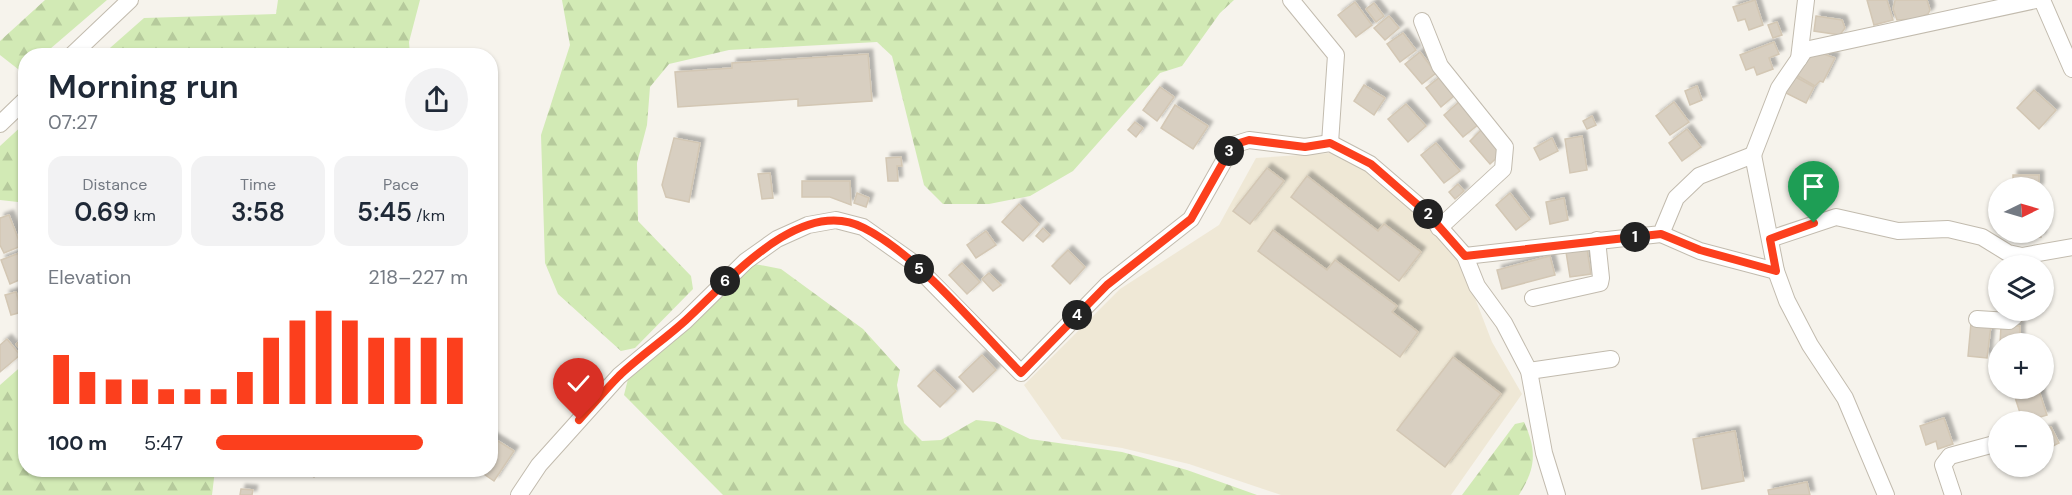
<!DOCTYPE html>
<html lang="en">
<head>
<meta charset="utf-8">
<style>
	:root { --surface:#fff; --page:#f2f2f3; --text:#1f2937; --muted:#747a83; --accent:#fc3f1d }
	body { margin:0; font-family:"DM Sans",sans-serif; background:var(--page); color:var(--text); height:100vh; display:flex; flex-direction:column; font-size:22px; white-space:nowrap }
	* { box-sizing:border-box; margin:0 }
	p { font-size:20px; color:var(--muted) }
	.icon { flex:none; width:33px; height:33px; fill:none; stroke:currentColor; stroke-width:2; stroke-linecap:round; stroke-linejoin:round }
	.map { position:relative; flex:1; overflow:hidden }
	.drawer { position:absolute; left:18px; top:48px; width:480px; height:429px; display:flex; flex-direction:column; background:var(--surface); border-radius:24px; box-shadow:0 2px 4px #0004 }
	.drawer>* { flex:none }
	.needle { width:39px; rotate:85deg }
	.tools { position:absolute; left:1988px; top:177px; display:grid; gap:12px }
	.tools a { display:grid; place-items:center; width:66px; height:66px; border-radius:50%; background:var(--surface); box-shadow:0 2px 4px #0004; font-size:30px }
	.pin { position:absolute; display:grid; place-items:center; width:51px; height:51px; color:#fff; margin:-62px -26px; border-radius:50% 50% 50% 0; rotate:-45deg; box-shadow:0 0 6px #0007 }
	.pin .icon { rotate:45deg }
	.km { position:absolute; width:30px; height:30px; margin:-15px; border-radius:50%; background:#222; color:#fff; font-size:16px; line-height:30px; text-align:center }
	.round { display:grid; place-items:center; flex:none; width:63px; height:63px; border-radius:32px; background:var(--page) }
	.headline { display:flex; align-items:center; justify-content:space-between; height:102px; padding:0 30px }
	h1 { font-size:33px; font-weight:600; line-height:45px }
	.figures { display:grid; grid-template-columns:repeat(3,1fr); gap:9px; height:102px; padding:6px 30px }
	.figures div { display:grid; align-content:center; border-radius:15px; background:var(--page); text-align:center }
	.figures b { font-size:26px; font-weight:600 }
	.figures small { font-size:16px; font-weight:400 }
	.figures p { font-size:16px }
	.chart { height:168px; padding:12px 30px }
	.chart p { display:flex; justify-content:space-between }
	.chart svg { width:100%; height:108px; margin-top:6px; stroke:var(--accent); stroke-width:6 }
	ul { padding:0 30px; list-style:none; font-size:20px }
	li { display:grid; grid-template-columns:96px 72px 1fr; align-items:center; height:45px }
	li i { height:15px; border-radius:8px; background:var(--accent) }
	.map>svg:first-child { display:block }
</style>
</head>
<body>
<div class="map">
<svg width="2072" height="495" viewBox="0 0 2072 495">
	<defs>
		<pattern id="forest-firs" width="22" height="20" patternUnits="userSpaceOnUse" patternTransform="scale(1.5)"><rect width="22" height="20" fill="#d2eab5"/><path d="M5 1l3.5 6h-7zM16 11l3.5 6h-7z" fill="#b6ca9c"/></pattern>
		<filter id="shadow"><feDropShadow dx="4.5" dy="-4.5" stdDeviation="1.5" flood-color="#0004"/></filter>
	</defs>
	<rect width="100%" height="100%" fill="#f6f3ec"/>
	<!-- education -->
	<polygon fill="#efe8d6" points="1330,153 1361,165 1418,211 1463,267 1492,342 1522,394 1451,495 1281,495 1189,464 1122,448 1062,439 1024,385 1120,289 1219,225 1256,158"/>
	<!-- forest -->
	<g fill="url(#forest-firs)">
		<polygon points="45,0 107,0 43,55 26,56 23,73 0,55 0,41"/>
		<polygon points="278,0 420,0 409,42 410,55 102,55 144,18 276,14"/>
		<polygon points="562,0 1234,0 1220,13 1182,66 1160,73 1073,171 1030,196 989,204 943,204 924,185 892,56 877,42 729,50 669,64 650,87 647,125 637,163 638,221 691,276 693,289 635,348 621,351 558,294 545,263 541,135 570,45"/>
		<polygon points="25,123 25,224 18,202 0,200 0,146"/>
		<polygon points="755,264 781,269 863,329 900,370 897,385 904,423 922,441 941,440 976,420 995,422 1030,439 1122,452 1187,470 1257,495 723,495 624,395 628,379"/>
		<polygon points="25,363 26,470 215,470 212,495 0,495 0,385"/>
		<path d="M1524 422C1537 451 1536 468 1519 495H1462L1515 424Z"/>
	</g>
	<!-- building -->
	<g fill="#d8cfc1" stroke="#d3c7b4" stroke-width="1.5" filter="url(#shadow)">
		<polygon points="1755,0 1763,25 1749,30 1745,19 1738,21 1733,7"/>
		<polygon points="1867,0 1887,0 1893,20 1874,25"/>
		<polygon points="1895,0 1927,0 1930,10 1928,14 1914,19 1897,20 1893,9"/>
		<polygon points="1355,2 1372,25 1356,37 1338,15"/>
		<polygon points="1374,3 1384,16 1376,22 1366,9"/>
		<polygon points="1389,16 1399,28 1385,40 1374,28"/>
		<polygon points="1816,16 1842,20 1845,28 1840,35 1814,31"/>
		<polygon points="1777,22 1782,35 1773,38 1768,25"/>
		<polygon points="1403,33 1416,50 1400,62 1387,44"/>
		<polygon points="1774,42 1779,54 1769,58 1773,69 1757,75 1754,67 1746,70 1740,55"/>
		<polygon points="1815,51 1835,58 1823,82 1820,81 1815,86 1793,73"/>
		<polygon points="1420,52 1436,73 1422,84 1405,64"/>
		<polygon points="868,54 872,101 798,106 798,99 678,107 675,72 732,68 732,63"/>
		<polygon points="1794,76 1814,87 1806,103 1782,91"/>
		<polygon points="1440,77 1455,95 1441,107 1426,88"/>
		<polygon points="1364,85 1385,98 1374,115 1354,101"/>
		<polygon points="1697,86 1702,100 1690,105 1685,91"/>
		<polygon points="1160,87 1174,97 1157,121 1143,110"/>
		<polygon points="2034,90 2056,110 2039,129 2017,108"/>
		<polygon points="1460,101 1479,124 1463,137 1444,115"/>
		<polygon points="1674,102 1689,122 1670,135 1656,116"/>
		<polygon points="1406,104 1426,126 1408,142 1388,119"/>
		<polygon points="1175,105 1208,126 1193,149 1161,128"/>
		<polygon points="1592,116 1596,125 1587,129 1583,121"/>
		<polygon points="1135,122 1143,128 1136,137 1128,130"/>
		<polygon points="1482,129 1503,152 1490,164 1470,141"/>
		<polygon points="1687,129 1701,147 1682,161 1669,143"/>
		<polygon points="1582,136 1587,170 1570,173 1565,139"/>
		<polygon points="674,138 700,143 689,202 666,197 662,185"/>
		<polygon points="1552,138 1558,151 1540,160 1534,148"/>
		<polygon points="1436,143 1460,171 1444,183 1421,155"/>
		<polygon points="901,157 902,166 897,166 898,181 888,181 886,158"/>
		<polygon points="1267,168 1284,181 1250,224 1233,211"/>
		<polygon points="770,173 773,198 762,199 758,174"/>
		<rect x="2013" y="175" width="26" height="13"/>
		<polygon points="1307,176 1378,231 1384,224 1421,252 1399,281 1291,197"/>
		<polygon points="802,181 850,181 851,205 830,197 802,197"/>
		<polygon points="1458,184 1464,191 1455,199 1449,192"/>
		<polygon points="857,193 869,198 866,207 854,203"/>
		<polygon points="1510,193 1530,219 1516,230 1496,205"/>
		<polygon points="1564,198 1568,220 1550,224 1546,202"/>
		<polygon points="1019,204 1039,224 1023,241 1002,222"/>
		<polygon points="9,215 21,246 4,253 0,245 0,218"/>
		<polygon points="1043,228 1050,235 1043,242 1036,236"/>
		<polygon points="1273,230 1327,270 1335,260 1397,306 1392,312 1418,332 1400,357 1258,251"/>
		<polygon points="986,231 996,245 976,258 967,245"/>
		<polygon points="2015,232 2040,232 2041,237 2015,238"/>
		<polygon points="1587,249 1591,274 1570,277 1566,252"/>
		<polygon points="1068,250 1085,267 1070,284 1052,266"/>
		<polygon points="22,252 26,259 26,277 10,284 1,260"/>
		<polygon points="1550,256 1555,275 1502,289 1497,270"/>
		<polygon points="962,263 980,282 967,294 949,275"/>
		<polygon points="989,273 1001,285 993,291 982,279"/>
		<polygon points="16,292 22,312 11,315 5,295"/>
		<polygon points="1971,323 1991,325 1987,358 1968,356"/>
		<polygon points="2001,326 2020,326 2020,344 2000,344"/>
		<polygon points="7,339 20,355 0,372 0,345"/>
		<polygon points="22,339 26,343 26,351 23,353 16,344"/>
		<polygon points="982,355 996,370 973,392 959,377"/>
		<polygon points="1453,357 1501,394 1445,467 1397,430"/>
		<polygon points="934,370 956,391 940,407 918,386"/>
		<polygon points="2012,388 2038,388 2047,415 2023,422"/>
		<polygon points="1944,418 1953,444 1938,449 1936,441 1926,445 1920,426"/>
		<polygon points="2051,427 2059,443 2043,451 2043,431"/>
		<polygon points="1735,431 1744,481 1702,489 1693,439"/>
		<polygon points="490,436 514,451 494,481 478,470 490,470"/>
		<polygon points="293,470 319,470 314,477 303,470 300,474"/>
		<polygon points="1807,482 1810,495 1769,495 1768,490"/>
		<polygon points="241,489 253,490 252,495 240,495"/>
	</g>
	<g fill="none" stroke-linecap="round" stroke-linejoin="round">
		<!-- minor casing -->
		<g stroke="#c2bbae" stroke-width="18">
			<g id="minor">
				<polyline points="1291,0 1336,55 1330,143"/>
				<polyline points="2042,0 2072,69"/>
				<polyline points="1422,21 1440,66 1505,147 1503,169 1439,228"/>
				<polyline points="71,56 130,0"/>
				<polyline points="1799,59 1806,0"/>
				<polyline points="0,124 26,99"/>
				<polyline points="1753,155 1779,88 1805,50 2036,0"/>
				<polyline points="1661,234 1700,251 1776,271"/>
				<polyline points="1770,239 1836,217 1898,231 1948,229 1982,237 2008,253 2022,256 2072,247"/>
				<polyline points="1465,256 1661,234 1676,198 1699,176 1753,155 1776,271 1787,301 1810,345 1845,398 1886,495"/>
				<polyline points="1533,298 1600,283 1601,278 1597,240"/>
				<polyline points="1977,319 2009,321 2015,316 2016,310"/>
				<polyline points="1529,371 1611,359"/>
				<polyline points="519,495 539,465 619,376 685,321 746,261 777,239 808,225 836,220 863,227 911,261 1021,373 1107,285 1191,219 1233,145 1249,140 1305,147 1330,143 1370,164 1427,213 1465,256 1477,286 1504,323 1529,371 1544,453 1557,495"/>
				<polyline points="1953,495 1943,465 1950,456 1998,443"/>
			</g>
		</g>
		<!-- minor -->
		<use href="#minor" stroke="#fff" stroke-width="16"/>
	</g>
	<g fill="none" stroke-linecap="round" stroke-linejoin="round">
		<!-- route casing -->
		<g stroke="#fff" stroke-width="12">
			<path id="route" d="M579 420C592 406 605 390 619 376 640 356 664 340 686 320 727 283 800 194 864 228 919 256 977 328 1021 373L1107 285 1191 219 1233 145 1249 140 1305 147 1330 143 1371 164 1427 213 1465 256 1661 234 1700 250 1776 271 1770 239 1814 223"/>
		</g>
		<!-- route -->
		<use href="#route" stroke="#fc3f1d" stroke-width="8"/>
	</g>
</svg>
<div class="tools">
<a><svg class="needle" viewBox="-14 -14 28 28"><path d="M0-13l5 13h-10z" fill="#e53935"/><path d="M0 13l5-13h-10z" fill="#747a83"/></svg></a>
<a><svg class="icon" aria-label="layers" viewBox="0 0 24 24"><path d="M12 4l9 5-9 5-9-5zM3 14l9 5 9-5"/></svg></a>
<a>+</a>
<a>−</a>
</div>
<div class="pin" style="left:1814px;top:223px;background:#1e9e55"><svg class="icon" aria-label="arrive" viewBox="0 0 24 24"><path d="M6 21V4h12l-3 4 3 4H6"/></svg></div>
<div class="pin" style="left:579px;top:420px;background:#d93025"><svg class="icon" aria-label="check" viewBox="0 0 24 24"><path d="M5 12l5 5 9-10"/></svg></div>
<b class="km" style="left:1635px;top:237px">1</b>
<b class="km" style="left:1428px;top:214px">2</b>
<b class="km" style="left:1229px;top:151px">3</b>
<b class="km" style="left:1077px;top:315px">4</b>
<b class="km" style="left:919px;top:269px">5</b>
<b class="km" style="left:725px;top:281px">6</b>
<section class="drawer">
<div class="headline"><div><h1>Morning run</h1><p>07:27</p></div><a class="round"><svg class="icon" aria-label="share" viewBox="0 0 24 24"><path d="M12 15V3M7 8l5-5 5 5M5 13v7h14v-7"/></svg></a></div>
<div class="figures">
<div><p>Distance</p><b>0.69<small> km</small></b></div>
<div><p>Time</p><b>3:58</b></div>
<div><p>Pace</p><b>5:45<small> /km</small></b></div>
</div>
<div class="chart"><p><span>Elevation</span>218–227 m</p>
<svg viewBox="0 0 160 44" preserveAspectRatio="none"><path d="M5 44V24M15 44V31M25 44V34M35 44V34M45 44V38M55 44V38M65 44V38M75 44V31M85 44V17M95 44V10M105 44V6M115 44V10M125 44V17M135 44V17M145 44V17M155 44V17"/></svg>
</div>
<ul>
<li><b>100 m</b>5:47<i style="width:82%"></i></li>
</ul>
</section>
</div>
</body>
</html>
